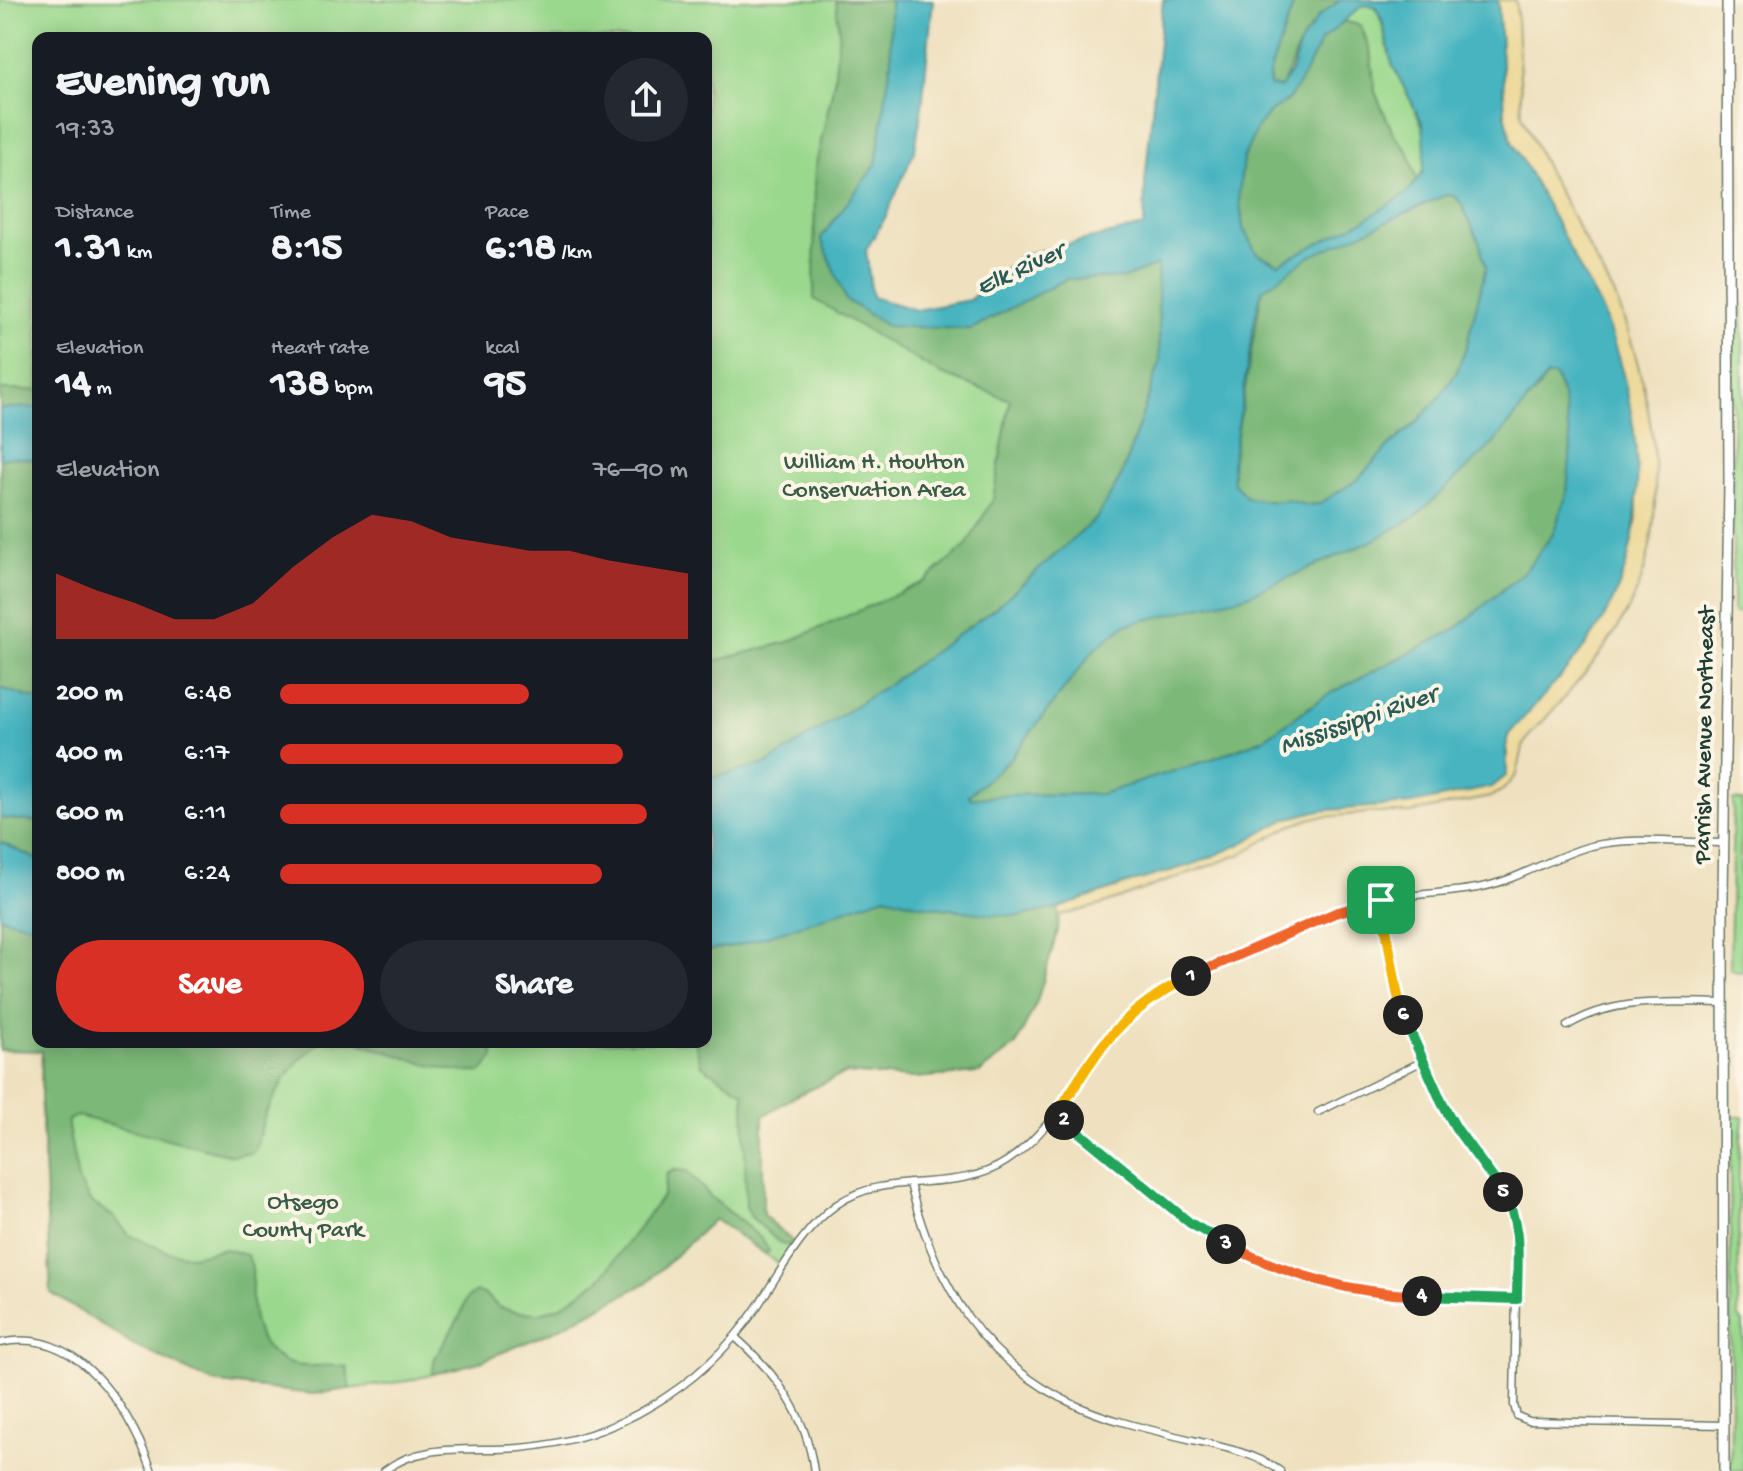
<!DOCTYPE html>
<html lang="en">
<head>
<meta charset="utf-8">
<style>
	:root { --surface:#171b24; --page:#242831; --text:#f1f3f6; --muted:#9ea1a6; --accent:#d93025 }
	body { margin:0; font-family:"Gochi Hand",sans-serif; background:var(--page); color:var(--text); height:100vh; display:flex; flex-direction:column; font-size:30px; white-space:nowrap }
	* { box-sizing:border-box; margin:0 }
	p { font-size:26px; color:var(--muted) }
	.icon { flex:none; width:44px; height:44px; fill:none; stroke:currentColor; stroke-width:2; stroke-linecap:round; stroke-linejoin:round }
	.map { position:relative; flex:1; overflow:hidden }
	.side { position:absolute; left:32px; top:32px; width:680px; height:1016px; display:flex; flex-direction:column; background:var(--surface); border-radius:16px; box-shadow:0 4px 20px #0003 }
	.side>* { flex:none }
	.pin { position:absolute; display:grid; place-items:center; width:68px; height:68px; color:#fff; margin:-34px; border-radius:16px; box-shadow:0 4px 12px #0006 }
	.km { position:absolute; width:40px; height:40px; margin:-20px; border-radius:50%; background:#222; color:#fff; font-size:22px; line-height:40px; text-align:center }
	.round { display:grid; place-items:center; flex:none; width:84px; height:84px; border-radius:42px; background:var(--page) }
	.summary { display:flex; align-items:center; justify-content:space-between; height:136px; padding:0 24px }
	h1 { font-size:44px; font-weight:700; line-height:60px }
	.stats { display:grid; grid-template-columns:repeat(3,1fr); gap:12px; height:136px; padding:8px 24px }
	.stats div { display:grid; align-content:center }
	.stats b { font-size:40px; font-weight:700 }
	.stats small { font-size:22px; font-weight:400 }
	.stats p { font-size:22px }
	.chart { height:224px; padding:16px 24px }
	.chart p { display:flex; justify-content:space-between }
	.chart svg { width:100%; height:144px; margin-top:8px; fill:var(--accent); opacity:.7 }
	.action { display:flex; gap:16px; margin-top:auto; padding:16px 24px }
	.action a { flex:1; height:92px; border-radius:48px; background:var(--accent); color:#fff; font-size:32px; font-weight:700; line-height:92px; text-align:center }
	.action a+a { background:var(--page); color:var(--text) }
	ul { padding:0 24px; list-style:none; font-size:26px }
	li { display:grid; grid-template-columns:128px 96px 1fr; align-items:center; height:60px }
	li i { height:20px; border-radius:10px; background:var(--accent) }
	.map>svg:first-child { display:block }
</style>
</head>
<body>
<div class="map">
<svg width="1743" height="1471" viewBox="0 0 1743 1471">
	<rect width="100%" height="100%" fill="#fcf5e5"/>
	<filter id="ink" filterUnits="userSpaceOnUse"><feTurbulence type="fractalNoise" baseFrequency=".0125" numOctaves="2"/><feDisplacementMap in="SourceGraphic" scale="16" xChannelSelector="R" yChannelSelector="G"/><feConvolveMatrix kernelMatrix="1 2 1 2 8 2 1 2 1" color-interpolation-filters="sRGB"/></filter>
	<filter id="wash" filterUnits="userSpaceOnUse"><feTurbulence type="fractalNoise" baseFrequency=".006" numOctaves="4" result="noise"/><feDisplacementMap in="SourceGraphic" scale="32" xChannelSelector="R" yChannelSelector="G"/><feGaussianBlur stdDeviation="1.8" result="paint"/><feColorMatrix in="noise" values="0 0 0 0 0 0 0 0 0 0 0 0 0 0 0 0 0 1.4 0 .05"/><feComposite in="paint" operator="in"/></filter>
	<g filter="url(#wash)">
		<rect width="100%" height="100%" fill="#efe1c0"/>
		<!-- green -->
		<g fill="#9ad88d" stroke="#5c8a60" stroke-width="2">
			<polygon points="0,0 908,0 853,258 868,301 916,314 978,315 1090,505 706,766 706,38 38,38 38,396 0,395"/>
			<path d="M1363 5 1375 6C1385 25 1385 46 1393 65 1407 100 1444 142 1417 181L1409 153 1393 134 1375 92 1370 50 1361 25 1341 21Z"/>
			<polygon points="1733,305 1743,305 1743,612 1733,613"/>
			<polygon points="1733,800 1743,801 1740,860 1743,973 1730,970"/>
			<polygon points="885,896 1020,916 1059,908 1058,930 1037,1001 1016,1045 979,1073 912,1078 846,1073 797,1095 763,1116 763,1215 796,1245 781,1265 714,1219 646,1283 558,1329 479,1362 408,1381 312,1394 213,1382 136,1346 51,1293 41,1102 42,1042 706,1042 706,951 739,945"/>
			<polygon points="1730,1117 1743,1117 1739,1159 1738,1316 1743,1322 1743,1471 1731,1471"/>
		</g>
		<!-- forest -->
		<g fill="#7bb878" stroke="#4d7a56" stroke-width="2">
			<polygon points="836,0 890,0 891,62 876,164 822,238 846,300 971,329 1066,279 1124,278 1157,265 1160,362 1122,475 1096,519 995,608 896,679 767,764 706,779 706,663 788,642 924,582 966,546 993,499 1010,400 939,373 814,299 815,169 834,82 839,33"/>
			<path d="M1295 0H1340C1324 12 1312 24 1301 42 1292 57 1291 71 1280 88L1270 86 1269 74Z"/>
			<polygon points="1341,21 1360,25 1370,50 1375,92 1393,133 1409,153 1417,181 1408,193 1364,220 1279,264 1256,253 1243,228 1239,194 1243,158 1258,126 1270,112 1289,98 1302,79 1321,41"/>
			<polygon points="1445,195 1454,196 1461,203 1479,241 1486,267 1467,344 1457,372 1439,398 1416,423 1389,446 1357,480 1319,504 1305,505 1287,500 1274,502 1247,498 1233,482 1232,463 1262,290 1308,257"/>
			<polygon points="1548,376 1555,376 1563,396 1571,446 1567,494 1553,534 1526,570 1456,629 1327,695 1264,739 1209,760 1101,794 1004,795 971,799 969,795 1011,758 1094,650 1125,625 1246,595 1376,539 1416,516 1495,442"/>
			<polygon points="0,390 38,390 38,408 0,409"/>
			<polygon points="9,457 38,460 38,700 0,688 0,459"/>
			<polygon points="0,818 38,822 38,860 0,842"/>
			<path d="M885 896 921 905 1020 916 1059 908 1058 930 1037 1001 1016 1045 979 1073 912 1078 846 1073 797 1095 763 1116V1215L793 1242 787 1245 781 1244 751 1217 746 1207 744 1093 701 1065 695 1042H706V951C768 940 826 915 885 896Z"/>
			<path d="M0 917 38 927V1042H321C297 1057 279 1086 267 1111 260 1125 261 1140 253 1153L231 1155 77 1116 68 1120V1127L78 1180 90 1201 114 1217 129 1235 168 1252 191 1256 225 1249 247 1255C254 1265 252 1274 252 1285 251 1316 254 1345 284 1361 302 1371 328 1362 347 1367L350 1389 312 1394 213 1382 136 1346 51 1293 41 1102 42 1051 0 1050Z"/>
			<path d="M358 1042H491L494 1057 482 1072C445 1075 395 1053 358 1042Z"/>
			<polygon points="674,1170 687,1171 710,1196 763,1240 769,1251 766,1254 714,1219 646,1283 558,1329 479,1362 432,1374 435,1358 460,1316 467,1298 477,1292 484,1294 499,1307 518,1312 540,1313 560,1307 600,1279 663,1195 667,1174"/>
		</g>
		<!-- sand -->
		<path fill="#eeda9e" stroke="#868c69" stroke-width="2" d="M1498 0H1516L1522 116 1546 168 1615 296C1651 385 1675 510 1633 600 1609 651 1567 695 1529 736L1523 747 1517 775 1503 790 1490 797 1411 813H1368L1312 818 1288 827 1239 855 1101 905 1059 916V908L1239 845 1286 819 1508 756 1506 748 1508 735 1561 674 1603 619 1637 521V504L1635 450 1628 396 1617 357 1556 222 1512 142 1505 114Z"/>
		<!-- water -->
		<g fill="#46b4c0" stroke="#32787a" stroke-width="2" fill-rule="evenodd">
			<path d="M890 0H933L922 107 915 150 885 218 866 250 872 297 916 310 969 300 1022 255 1144 226 1145 182 1163 0H1295L1269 74 1270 86 1280 88 1291 72 1300 44 1319 16 1340 0H1498L1505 114 1512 142C1535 182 1557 223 1578 265 1586 281 1596 297 1603 313 1640 408 1656 526 1604 618 1581 658 1539 700 1508 735L1506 748 1507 775 1492 787 1412 804 1316 811 1286 819 1239 845 1197 863 1123 885 1059 908 1020 916 993 915 921 905 885 896 787 930 739 945 706 951V779L767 764 896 679 995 608 1096 519 1122 475 1160 362 1157 265 1124 278 1066 279 971 329 887 326 846 300 821 238 876 164 891 62ZM1363 5 1375 6 1382 20 1392 64 1423 124 1425 151 1423 172 1407 193 1364 220 1278 264 1256 253 1243 228 1239 194 1243 158 1258 126 1270 112 1289 99 1302 79 1321 41ZM1445 195 1454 196 1461 203 1479 241 1486 267 1467 344 1457 372 1439 398 1416 423 1389 446 1357 480 1319 504 1305 505 1287 500 1274 502 1247 498 1233 482 1232 463 1255 318 1262 290 1309 257ZM1547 376H1555L1563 396 1571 446 1567 494 1553 534 1526 570 1456 629 1327 695 1264 739 1209 760 1101 794 1004 795 971 799 969 795 1011 758 1094 650 1125 625 1246 596 1376 539 1416 516 1495 442Z"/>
			<polygon points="30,407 38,408 38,460 9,457 0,459 0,409"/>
			<polygon points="0,688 38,700 38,822 0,818"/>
			<polygon points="0,842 38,860 38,927 0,917"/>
		</g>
	</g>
	<g filter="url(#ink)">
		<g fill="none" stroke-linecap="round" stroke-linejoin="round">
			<!-- minor casing -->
			<g stroke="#687665" stroke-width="9">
				<g id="minor">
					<path d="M1381 900C1387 934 1389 970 1399 1003 1409 1035 1427 1075 1443 1105 1465 1149 1515 1185 1517 1237L1514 1405 1517 1416 1529 1421 1723 1425"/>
					<path d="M1567 1026C1614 997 1669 1002 1722 1003"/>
					<polyline points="1318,1112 1423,1061"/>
					<path d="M1057 1114C1101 1150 1143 1191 1189 1223 1240 1258 1304 1283 1364 1292 1414 1299 1466 1297 1517 1299"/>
					<path d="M910 1184C935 1284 983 1365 1082 1408 1108 1419 1136 1426 1164 1433 1199 1443 1251 1449 1280 1471"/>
					<path d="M735 1337C777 1374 806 1414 814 1471"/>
					<path d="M0 1343C78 1325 129 1408 152 1471"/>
					<path d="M384 1471C423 1441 474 1452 520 1448 567 1444 612 1430 653 1405 693 1381 728 1349 755 1310 779 1275 801 1230 836 1205 887 1168 955 1196 1007 1161 1067 1121 1084 1051 1139 1008 1178 977 1226 960 1271 941 1302 928 1333 912 1365 903 1403 893 1443 895 1482 887 1520 879 1553 856 1591 846 1633 836 1681 843 1724 843"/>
				</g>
			</g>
			<!-- secondary casing -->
			<g stroke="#687665" stroke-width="12">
				<polyline id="secondary" points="1724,1471 1723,896 1729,484 1727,0"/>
			</g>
			<!-- minor -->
			<use href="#minor" stroke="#fff" stroke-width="6"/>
			<!-- secondary -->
			<use href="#secondary" stroke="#fff" stroke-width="9"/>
		</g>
	</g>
	<g fill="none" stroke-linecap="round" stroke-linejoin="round" filter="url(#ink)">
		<!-- split-1 casing -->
		<g stroke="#fff" stroke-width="16">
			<polyline id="split-1" points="1191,976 1335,913 1381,900"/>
		</g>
		<!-- split-2 casing -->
		<g stroke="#fff" stroke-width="16">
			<path id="split-2" d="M1064 1120 1057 1114C1099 1048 1118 1013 1191 976"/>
		</g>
		<!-- split-3 casing -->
		<g stroke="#fff" stroke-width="16">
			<polyline id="split-3" points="1064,1120 1190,1223 1226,1244"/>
		</g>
		<!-- split-4 casing -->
		<g stroke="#fff" stroke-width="16">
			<path id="split-4" d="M1226 1244C1289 1276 1351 1293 1422 1296"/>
		</g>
		<!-- split-5 casing -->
		<g stroke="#fff" stroke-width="16">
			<path id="split-5" d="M1422 1296 1517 1299C1517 1262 1523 1225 1503 1192"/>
		</g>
		<!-- split-6 casing -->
		<g stroke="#fff" stroke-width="16">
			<polyline id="split-6" points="1403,1015 1442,1103 1456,1128 1503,1192"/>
		</g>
		<!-- split-7 casing -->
		<g stroke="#fff" stroke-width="16">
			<polyline id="split-7" points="1381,900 1397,992 1403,1015"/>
		</g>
		<!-- split-1 -->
		<use href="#split-1" stroke="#f0652b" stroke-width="10"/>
		<!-- split-2 -->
		<use href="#split-2" stroke="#f5b400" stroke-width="10"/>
		<!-- split-3 -->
		<use href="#split-3" stroke="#22a559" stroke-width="10"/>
		<!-- split-4 -->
		<use href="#split-4" stroke="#f0652b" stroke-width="10"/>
		<!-- split-5 -->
		<use href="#split-5" stroke="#22a559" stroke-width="10"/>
		<!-- split-6 -->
		<use href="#split-6" stroke="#22a559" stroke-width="10"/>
		<!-- split-7 -->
		<use href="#split-7" stroke="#f5b400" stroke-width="10"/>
	</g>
	<g text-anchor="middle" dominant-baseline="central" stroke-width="8" stroke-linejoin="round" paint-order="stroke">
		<!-- park labels -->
		<g font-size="24" fill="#385c46" stroke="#fcf5e5">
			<text x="874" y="463">William H. Houlton<tspan x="874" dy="28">Conservation Area</tspan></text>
			<text x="303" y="1203">Otsego<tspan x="303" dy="28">County Park</tspan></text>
		</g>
		<!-- street labels -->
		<g font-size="24" fill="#1f3d34" stroke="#fcf5e5">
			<text transform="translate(1706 735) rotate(-89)">Parrish Avenue Northeast</text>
		</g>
		<!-- water labels -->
		<g font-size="26" font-style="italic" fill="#295b57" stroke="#fcf5e5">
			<text transform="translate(1021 271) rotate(-25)">Elk River</text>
			<text transform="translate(1359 722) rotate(-19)">Mississippi River</text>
		</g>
	</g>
</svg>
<div class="pin" style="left:1381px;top:900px;background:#1e9e55"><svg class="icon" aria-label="arrive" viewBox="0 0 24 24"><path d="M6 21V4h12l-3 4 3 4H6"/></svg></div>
<b class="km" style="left:1191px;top:976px">1</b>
<b class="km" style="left:1064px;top:1120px">2</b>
<b class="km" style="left:1226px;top:1244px">3</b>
<b class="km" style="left:1422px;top:1296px">4</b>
<b class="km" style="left:1503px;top:1192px">5</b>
<b class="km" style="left:1403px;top:1015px">6</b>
<section class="side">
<div class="summary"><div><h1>Evening run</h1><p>19:33</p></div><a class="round"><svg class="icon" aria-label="share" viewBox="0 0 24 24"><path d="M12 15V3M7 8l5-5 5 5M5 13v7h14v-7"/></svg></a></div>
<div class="stats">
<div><p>Distance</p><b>1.31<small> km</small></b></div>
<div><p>Time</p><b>8:15</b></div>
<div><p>Pace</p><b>6:18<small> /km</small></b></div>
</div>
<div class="stats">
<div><p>Elevation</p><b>14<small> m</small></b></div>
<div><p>Heart rate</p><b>138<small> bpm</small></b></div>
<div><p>kcal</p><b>95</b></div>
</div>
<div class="chart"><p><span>Elevation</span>76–90 m</p>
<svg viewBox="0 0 160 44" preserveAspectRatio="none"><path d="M0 44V24L10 29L20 33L30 38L40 38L50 33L60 22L70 13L80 6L90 8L100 13L110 15L120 17L130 17L140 20L150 22L160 24V44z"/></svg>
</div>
<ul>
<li><b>200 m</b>6:48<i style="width:61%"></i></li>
<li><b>400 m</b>6:17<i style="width:84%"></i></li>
<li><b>600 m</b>6:11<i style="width:90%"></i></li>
<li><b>800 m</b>6:24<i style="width:79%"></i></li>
</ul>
<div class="action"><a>Save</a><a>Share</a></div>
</section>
</div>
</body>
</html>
